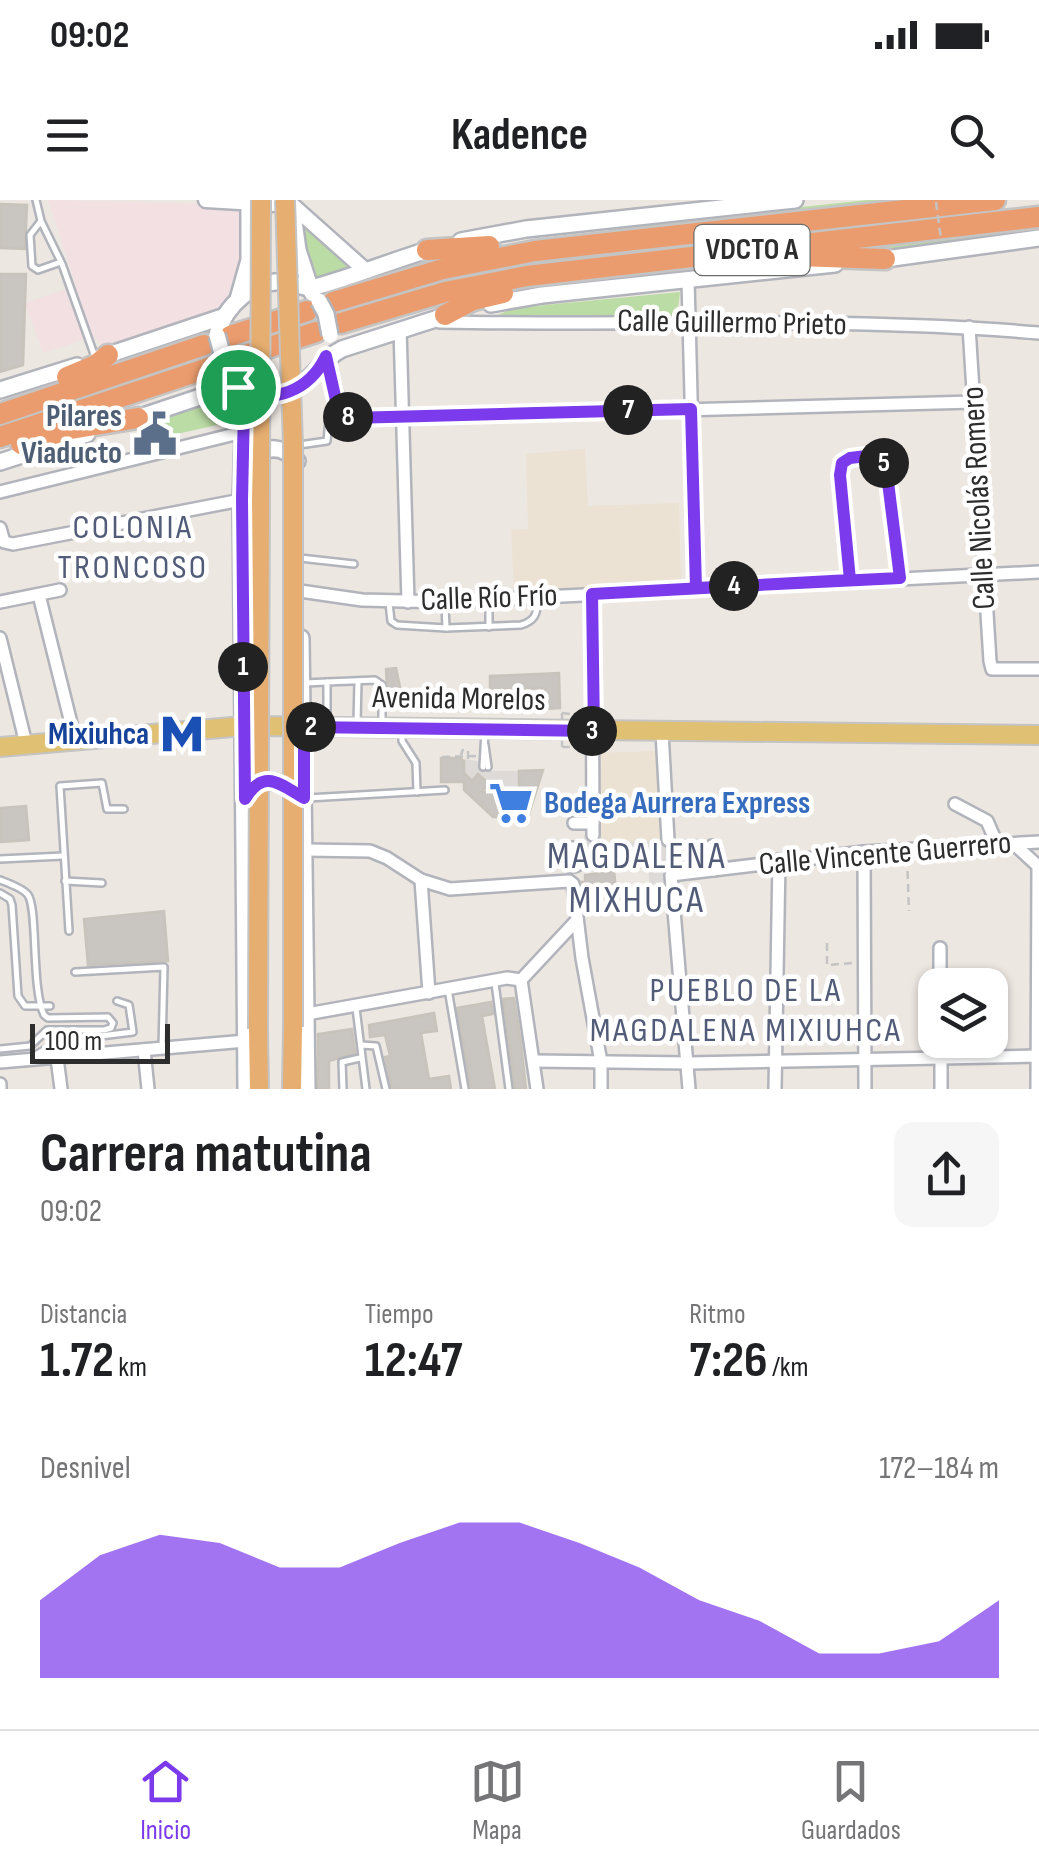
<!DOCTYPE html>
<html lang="es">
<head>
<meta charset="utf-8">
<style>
	:root { --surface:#fff; --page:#f6f6f6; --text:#202124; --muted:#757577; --line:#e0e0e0; --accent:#7c3aed }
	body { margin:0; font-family:"Sofia Sans Condensed",sans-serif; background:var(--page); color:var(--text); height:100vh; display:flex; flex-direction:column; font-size:38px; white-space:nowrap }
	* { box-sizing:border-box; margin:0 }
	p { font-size:32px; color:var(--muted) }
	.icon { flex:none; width:55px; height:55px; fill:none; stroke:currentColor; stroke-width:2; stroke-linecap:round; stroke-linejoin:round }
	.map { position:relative; height:889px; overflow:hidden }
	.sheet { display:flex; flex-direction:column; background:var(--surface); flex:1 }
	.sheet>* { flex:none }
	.controls { position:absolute; left:918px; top:768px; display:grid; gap:20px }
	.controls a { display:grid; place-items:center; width:90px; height:90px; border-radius:20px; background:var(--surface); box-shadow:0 2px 8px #0004; font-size:50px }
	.scale { position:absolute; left:30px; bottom:25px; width:140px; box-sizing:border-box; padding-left:10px; border:5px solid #2d2d2d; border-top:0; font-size:28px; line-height:35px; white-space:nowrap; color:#2d2d2d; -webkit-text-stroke:8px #fff; paint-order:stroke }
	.pin { position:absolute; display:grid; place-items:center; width:85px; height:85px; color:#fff; margin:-42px; border:5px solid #fff; border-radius:50%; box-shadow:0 2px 10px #0007 }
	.km { position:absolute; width:50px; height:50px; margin:-25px; border-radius:50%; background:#222; color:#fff; font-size:28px; line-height:50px; text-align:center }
	.round { display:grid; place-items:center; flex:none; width:105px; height:105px; border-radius:20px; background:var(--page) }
	.summary { display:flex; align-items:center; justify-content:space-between; height:170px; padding:0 40px }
	h1 { font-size:55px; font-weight:700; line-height:75px }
	.stats { display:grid; grid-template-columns:repeat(3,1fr); gap:15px; height:170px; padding:10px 40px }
	.stats div { display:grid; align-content:center }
	.stats b { font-size:50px; font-weight:700 }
	.stats small { font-size:28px; font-weight:400 }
	.stats p { font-size:28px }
	.chart { height:280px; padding:20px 40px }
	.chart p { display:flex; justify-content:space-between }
	.chart svg { width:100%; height:180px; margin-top:10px; fill:var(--accent); opacity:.7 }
	.status { display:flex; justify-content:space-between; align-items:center; height:70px; padding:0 50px; background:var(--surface); direction:ltr }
	.status svg { height:28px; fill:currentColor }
	header { display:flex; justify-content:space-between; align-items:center; height:130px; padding:0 40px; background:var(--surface); font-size:45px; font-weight:700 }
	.dock { display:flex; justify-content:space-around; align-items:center; height:140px; border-top:2px solid var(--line); background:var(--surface); font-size:28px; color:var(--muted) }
	.dock a { display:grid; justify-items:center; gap:5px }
	.dock .on { color:var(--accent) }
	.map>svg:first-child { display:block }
</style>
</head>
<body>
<div class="status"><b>09:02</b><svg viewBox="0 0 49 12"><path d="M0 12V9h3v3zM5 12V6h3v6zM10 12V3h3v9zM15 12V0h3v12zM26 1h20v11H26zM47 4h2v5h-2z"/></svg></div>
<header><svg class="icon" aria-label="menu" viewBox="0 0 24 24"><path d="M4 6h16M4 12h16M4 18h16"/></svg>Kadence<svg class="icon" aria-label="search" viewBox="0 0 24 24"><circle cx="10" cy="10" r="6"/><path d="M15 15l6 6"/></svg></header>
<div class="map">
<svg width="1039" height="889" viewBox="0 0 1039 889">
	<rect width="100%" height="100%" fill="#ede7e2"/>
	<!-- education -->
	<g fill="#ece2d3">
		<polygon points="585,249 588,306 679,303 681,385 514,391 511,330 528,329 526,254"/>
		<polygon points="656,551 660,640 602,643 598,553"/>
	</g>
	<!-- medical -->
	<polygon fill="#f2e0e2" points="48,0 243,5 243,59 239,79 221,113 106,152 95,136 43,153 25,103 76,86"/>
	<!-- green -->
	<g fill="#bbdca5">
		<polygon points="867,0 953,0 643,30 588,30"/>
		<polygon points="297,15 354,68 317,80 308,62"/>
		<polygon points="1039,24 1039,34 891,51 827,48"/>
		<polygon points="758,56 822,60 558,88"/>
		<polygon points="680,92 677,119 491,118 514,108"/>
		<polygon points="232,190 238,207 218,213 217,225 159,238 157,232 145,236 138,222"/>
	</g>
	<!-- plaza -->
	<g fill="#dddad8">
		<polygon points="464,559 481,562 482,571 519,571 519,592 484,592 464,573"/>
		<polygon points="584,635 601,635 603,643 705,638 708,665 665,669 666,686 650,687 648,667 585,672"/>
	</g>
	<!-- building -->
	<g fill="#c9c5c0" stroke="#c8c3bb" stroke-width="2.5">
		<polygon points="0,4 27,5 25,49 0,48"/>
		<polygon points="0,74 26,74 23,165 0,172"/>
		<polygon points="396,468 404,506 388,506 386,469"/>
		<polygon points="559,473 560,508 546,509 545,488 505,490 506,509 451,507 451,496 490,495 490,476"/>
		<polygon points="441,558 460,558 464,561 464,573 472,581 478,574 489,584 481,592 519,592 519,571 543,570 528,617 493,617 464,590 464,582 441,582"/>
		<polygon points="26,606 29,640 0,642 0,608"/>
		<polygon points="614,671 616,690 598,692 599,698 588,700 582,682 585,682 585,675"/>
		<polygon points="164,711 168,761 88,765 84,719"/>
		<polygon points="514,798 521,843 526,889 515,889 503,799"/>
		<polygon points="491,802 493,814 482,816 495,889 471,889 457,808"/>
		<polygon points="434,813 437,831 421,833 429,879 449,876 451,889 392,889 385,857 390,856 385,835 370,837 369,825"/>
		<polygon points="352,829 355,853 329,861 329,889 318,889 318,834"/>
	</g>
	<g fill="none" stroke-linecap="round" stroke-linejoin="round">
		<!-- service casing -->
		<g stroke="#b2b4bb" stroke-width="10">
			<g id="service">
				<polyline points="36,0 41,21 61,62 38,70 32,66 30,35 41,21"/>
				<polyline points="62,64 95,157"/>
				<polyline points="299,245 327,241 329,220 337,205"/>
				<polyline points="300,358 354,364"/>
				<path d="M850 380 840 268 850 257C867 256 882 252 888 272L900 378"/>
				<polyline points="489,400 489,427"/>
				<path d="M389 403 391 421 397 425 446 428 521 425C535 421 537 414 538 400"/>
				<polyline points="445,405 446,428"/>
				<polyline points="305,483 327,482"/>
				<polyline points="357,523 358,481"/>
				<polyline points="327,524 327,482 375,480 382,485 382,525"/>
				<polyline points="402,534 402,541 416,563 417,592"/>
				<polyline points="485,545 488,567"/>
				<polyline points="483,567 485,531"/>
				<polyline points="308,598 445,590"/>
				<polyline points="0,659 63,656"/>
				<path d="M0 680C8 683 23 688 28 695 38 709 31 787 44 815L48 818 108 817 113 823 111 828 104 830H47L30 846 0 849"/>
				<polyline points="65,681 102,683"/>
				<polyline points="0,693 10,699 12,705 18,796 25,806 50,806"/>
				<polyline points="69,731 60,586 102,583 107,609 124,609"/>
				<polyline points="75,772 164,767 162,848"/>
				<polyline points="495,783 509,889"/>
				<polyline points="448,789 465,889"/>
				<polyline points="356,808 366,889"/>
				<polyline points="361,845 376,846 386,889"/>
				<polyline points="37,854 60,841 133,832 129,805 117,801"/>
				<polyline points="343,889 342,862 360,858"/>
			</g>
		</g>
		<!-- minor casing -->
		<g stroke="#b2b4bb" stroke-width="16">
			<g id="minor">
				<polyline points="688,80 696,388"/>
				<path d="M439 122C639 126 840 116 1039 133"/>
				<polyline points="969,127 990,461 992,469 1039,469"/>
				<polyline points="400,129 408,402"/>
				<polyline points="327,156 342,214 358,219 973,202"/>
				<polyline points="0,292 243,232"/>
				<polyline points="0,328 4,342 13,344 241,300"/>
				<polyline points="300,391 362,400 445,402 1039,372"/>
				<polyline points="592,394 593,635"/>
				<polyline points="39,395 75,539"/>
				<polyline points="0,402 60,390"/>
				<polyline points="0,438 26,544"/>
				<polyline points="662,532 668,640"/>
				<polyline points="955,604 987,621 997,644"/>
				<polyline points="574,623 593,623"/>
				<polyline points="1014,644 1039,667"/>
				<polyline points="712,646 714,670"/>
				<circle cx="573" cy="657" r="9"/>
				<polyline points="306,650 370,651 387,658 421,680 450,689 569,681 573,684 582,758 601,862 601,889"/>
				<polyline points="864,652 865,889"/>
				<polyline points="421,680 429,793"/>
				<polyline points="940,748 940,785"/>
				<polyline points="521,780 537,889"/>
				<polyline points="307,814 507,778 521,780 577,720"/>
				<polyline points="941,840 941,889"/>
				<polyline points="144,850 148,889"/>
				<polyline points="57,858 61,889"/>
				<polyline points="534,861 689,863 1039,856"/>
				<polyline points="0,862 246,841"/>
				<polyline points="0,884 0,889"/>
				<polyline points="689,889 671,675 864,652 1039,642"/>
				<polyline points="775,889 779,660"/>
				<polyline points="1037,889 1038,667"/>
			</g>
		</g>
		<!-- tertiary casing -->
		<g stroke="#b2b4bb" stroke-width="19">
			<polyline id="tertiary" points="206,0 292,5 365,70"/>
		</g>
		<!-- secondary casing -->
		<g stroke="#b2b4bb" stroke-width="20">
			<g id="secondary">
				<polyline points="293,14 298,50 312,93"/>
				<polyline points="461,41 526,29 795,0"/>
				<polyline points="878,60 1039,38"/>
				<polyline points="238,99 249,60 249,0"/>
				<polyline points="491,104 542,95 835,64"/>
				<path d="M217 135C225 105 254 79 286 82 297 83 305 90 315 87 355 76 394 60 434 48"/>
				<polyline points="99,158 225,116"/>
				<polyline points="226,168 242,196 244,206 241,300 246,889"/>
				<polyline points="0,190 77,166"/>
				<path d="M128 221 227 188C244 187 257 198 276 195 309 191 316 162 342 149L454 113"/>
				<path d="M252 257C268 245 284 246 297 261"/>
				<polyline points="0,262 87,234"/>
				<polyline points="301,438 307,889"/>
				<path d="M251 590C270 575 283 583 300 596"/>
			</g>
		</g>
		<!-- primary casing -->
		<g stroke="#c4c4c4" stroke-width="22">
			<polyline id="primary" points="0,547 244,526 1039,535"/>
		</g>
		<!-- trunk casing -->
		<g stroke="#c4c4c4" stroke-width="22">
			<g id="trunk">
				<polyline points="258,829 259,889"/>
				<polyline points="292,889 293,827"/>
			</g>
		</g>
		<!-- motorway casing -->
		<g stroke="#c4c4c4" stroke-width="25">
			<g id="motorway">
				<polyline points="427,50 489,46"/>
				<polyline points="797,56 885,59"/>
				<polyline points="333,102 443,69 535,51 995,0"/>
				<polyline points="445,115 473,100 503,93"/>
				<polyline points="341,123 445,92 527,76 1039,17"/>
				<polyline points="230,136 307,111"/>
				<polyline points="236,158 316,132"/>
				<polyline points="67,177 96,165 108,155"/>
				<polyline points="0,214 204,145"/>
				<polyline points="0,237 211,167"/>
				<polyline points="21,244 71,229 138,218"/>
			</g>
		</g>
		<!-- path -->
		<g stroke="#c4c4c4" stroke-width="2.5" stroke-dasharray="8 5" stroke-linecap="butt">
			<polyline points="562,513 578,515"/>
			<polyline points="562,547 578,547 578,544"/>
			<polyline points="461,555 463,549"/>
			<polyline points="442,557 476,556"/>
			<polyline points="468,559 468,548"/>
			<polyline points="582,657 584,657"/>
			<polyline points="907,658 909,711"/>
			<polyline points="827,743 827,765 853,763"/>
		</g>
		<!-- service -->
		<use href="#service" stroke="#fff" stroke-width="5"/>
		<!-- minor -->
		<use href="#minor" stroke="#fff" stroke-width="11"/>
		<!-- tertiary -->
		<use href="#tertiary" stroke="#fff" stroke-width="14"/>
		<!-- secondary -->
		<use href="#secondary" stroke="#fff" stroke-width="15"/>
		<!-- primary -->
		<use href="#primary" stroke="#e0c073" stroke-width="18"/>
		<!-- trunk -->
		<use href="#trunk" stroke="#e6ae70" stroke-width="18"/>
		<!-- motorway -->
		<use href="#motorway" stroke="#eb9c6e" stroke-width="20"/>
		<!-- secondary-bridge casing -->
		<g stroke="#b2b4bb" stroke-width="20" stroke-linecap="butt">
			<g id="secondary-bridge">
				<polyline points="319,101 326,114 330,135"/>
				<polyline points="217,135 226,168"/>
			</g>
		</g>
		<!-- trunk-bridge casing -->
		<g stroke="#c4c4c4" stroke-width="22" stroke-linecap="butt">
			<g id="trunk-bridge">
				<polyline points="285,0 293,246 293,827"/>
				<polyline points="258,829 261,0"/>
			</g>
		</g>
		<!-- path-bridge -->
		<g stroke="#c4c4c4" stroke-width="2.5" stroke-dasharray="8 5" stroke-linecap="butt">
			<polyline points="936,2 941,39"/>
			<polyline points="740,25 744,60"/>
			<polyline points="562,513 562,547"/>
		</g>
		<!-- secondary-bridge -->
		<use href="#secondary-bridge" stroke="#fff" stroke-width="15"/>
		<!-- trunk-bridge -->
		<use href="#trunk-bridge" stroke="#e6ae70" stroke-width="18"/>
	</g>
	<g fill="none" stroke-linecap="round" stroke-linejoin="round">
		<!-- route casing -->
		<g stroke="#fff" stroke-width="20">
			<path id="route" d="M238 187 244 206 242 300 245 599C264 567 281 585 304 598V527L594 531 592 394 850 380 840 275 842 263 850 258 875 255 886 266 900 378 696 388 691 209 350 218 337 205 326 156C310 190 272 207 238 187"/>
		</g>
		<!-- route -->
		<use href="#route" stroke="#7c3aed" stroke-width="12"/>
	</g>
	<!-- icons -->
	<defs>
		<g id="civic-bare" transform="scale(3.45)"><path d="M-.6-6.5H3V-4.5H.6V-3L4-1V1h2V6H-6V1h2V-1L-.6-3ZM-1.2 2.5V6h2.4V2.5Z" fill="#5c6f8a" stroke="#fff" stroke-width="2.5" paint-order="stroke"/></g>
		<g id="metro-bare" transform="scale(3.45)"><path d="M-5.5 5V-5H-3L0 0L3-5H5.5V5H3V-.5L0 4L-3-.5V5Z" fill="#1a4fb4" stroke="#fff" stroke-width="2.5" paint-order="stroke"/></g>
		<g id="supermarket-bare" transform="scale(3.45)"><path d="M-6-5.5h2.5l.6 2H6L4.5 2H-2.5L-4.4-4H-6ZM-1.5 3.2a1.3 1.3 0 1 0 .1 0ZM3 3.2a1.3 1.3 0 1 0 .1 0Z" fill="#3f7fe0" stroke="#fff" stroke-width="2.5" paint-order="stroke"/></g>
	</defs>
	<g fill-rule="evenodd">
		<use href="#civic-bare" x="155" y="234"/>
		<use href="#metro-bare" x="182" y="534"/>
		<use href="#supermarket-bare" x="511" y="603"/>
	</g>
	<g text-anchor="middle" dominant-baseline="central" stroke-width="9" stroke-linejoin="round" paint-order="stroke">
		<!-- shield labels -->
		<rect fill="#fff" stroke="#6c6c6c" stroke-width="2.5" x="694.5" y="25" width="115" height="50" rx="8"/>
		<g font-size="30" font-weight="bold" fill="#2d2d2d">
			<text x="752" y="50">VDCTO A</text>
		</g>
		<!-- street labels -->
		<g font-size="32" fill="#2d2d2d" stroke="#fff">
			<text transform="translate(732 123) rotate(1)">Calle Guillermo Prieto</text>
			<text transform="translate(979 298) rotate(-93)">Calle Nicolás Romero</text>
			<text transform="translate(489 398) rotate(-2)">Calle Río Frío</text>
			<text transform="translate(459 499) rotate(1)">Avenida Morelos</text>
			<text transform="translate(885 654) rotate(-5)">Calle Vincente Guerrero</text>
		</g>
		<!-- service labels -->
		<g font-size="32" font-weight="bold" fill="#4e5e75" stroke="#fff" text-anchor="end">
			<text x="122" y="216">Pilares<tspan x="122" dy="37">Viaducto</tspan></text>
		</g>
		<!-- transit labels -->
		<g font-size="32" font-weight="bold" fill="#164399" stroke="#fff" text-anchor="end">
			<text x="149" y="534">Mixiuhca</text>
		</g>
		<!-- shop labels -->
		<g font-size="32" font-weight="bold" fill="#366cbe" stroke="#fff" text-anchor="start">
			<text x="544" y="603">Bodega Aurrera Express</text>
		</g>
		<!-- neighbourhood labels -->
		<g font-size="35" letter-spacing="2.5" fill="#525c79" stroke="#fff">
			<text x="133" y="327">COLONIA<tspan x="133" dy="40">TRONCOSO</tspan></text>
			<text x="746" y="790">PUEBLO DE LA<tspan x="746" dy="40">MAGDALENA MIXIUHCA</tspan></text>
		</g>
		<!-- quarter labels -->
		<g font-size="38" letter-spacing="2.5" fill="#525c79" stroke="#fff">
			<text x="637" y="656">MAGDALENA<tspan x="637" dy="44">MIXHUCA</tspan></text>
		</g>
	</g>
</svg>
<div class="controls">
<a><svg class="icon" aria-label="layers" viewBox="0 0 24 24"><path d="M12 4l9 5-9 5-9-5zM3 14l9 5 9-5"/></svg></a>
</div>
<div class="scale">100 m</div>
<div class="pin" style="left:238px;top:187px;background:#1e9e55"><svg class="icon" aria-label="arrive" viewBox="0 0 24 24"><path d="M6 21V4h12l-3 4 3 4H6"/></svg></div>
<b class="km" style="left:243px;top:467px">1</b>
<b class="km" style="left:311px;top:527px">2</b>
<b class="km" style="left:592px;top:531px">3</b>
<b class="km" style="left:734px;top:386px">4</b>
<b class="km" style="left:884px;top:263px">5</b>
<b class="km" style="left:628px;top:210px">7</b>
<b class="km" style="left:348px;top:217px">8</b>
</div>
<section class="sheet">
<div class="summary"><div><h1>Carrera matutina</h1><p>09:02</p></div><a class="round"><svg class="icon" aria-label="share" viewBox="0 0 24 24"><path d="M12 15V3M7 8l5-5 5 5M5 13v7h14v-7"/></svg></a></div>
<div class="stats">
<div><p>Distancia</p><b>1.72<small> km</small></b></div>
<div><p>Tiempo</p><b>12:47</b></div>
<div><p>Ritmo</p><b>7:26<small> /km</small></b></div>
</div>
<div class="chart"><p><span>Desnivel</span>172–184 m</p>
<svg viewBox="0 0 160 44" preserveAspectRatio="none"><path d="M0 44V25L10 14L20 9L30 11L40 17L50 17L60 11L70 6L80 6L90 11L100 17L110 25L120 30L130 38L140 38L150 35L160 25V44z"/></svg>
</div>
</section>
<nav class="dock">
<a class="on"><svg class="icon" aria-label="home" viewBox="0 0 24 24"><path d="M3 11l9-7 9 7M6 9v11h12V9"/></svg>Inicio</a>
<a><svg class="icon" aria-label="map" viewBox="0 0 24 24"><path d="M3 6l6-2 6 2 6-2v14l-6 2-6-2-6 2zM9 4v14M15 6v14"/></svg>Mapa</a>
<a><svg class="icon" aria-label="saved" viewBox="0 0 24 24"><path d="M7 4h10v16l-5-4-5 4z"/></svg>Guardados</a>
</nav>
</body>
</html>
